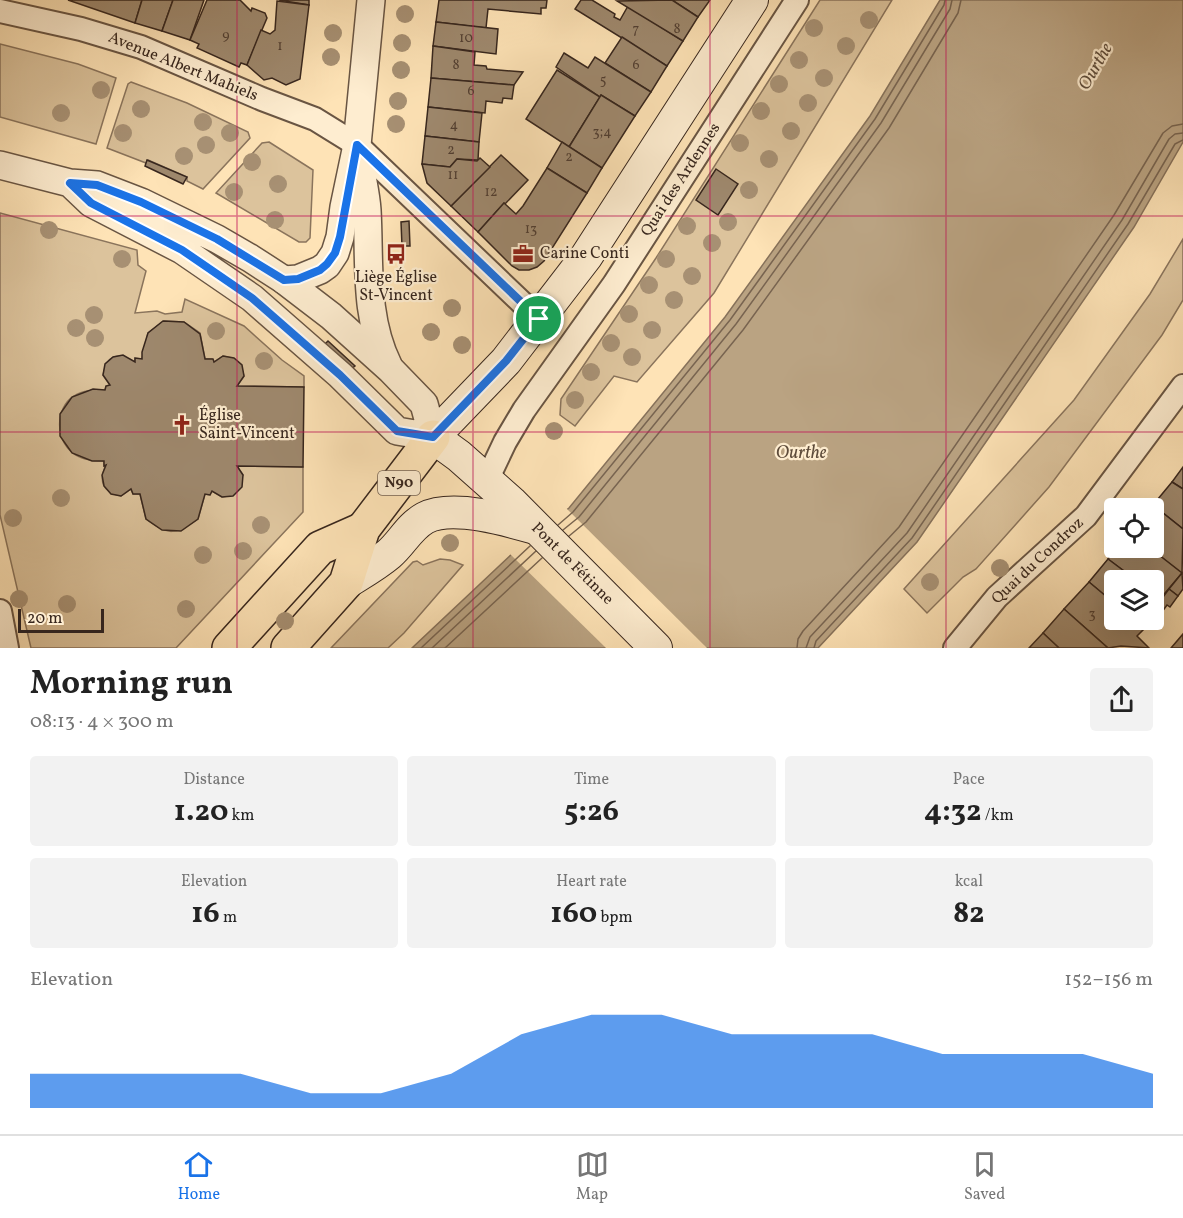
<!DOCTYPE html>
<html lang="en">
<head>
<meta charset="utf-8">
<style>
	:root { --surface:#fff; --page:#f2f2f2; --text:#222; --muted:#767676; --line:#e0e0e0; --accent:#1a73e8 }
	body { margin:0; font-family:Vollkorn,serif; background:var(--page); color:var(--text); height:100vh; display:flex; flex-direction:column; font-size:22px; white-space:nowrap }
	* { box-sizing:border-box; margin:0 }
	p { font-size:20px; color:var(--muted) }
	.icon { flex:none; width:33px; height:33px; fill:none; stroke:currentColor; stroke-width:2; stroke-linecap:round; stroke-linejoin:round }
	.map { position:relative; height:648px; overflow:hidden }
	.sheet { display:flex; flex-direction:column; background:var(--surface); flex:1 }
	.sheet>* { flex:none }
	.buttons { position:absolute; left:1104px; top:498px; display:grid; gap:12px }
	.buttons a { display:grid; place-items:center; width:60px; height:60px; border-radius:6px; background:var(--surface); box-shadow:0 6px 24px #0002; font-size:30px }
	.scale { position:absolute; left:18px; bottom:15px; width:86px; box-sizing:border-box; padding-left:6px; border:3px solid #37261d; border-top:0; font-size:16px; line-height:21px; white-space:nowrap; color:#37261d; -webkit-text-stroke:4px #feedd0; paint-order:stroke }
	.pin { position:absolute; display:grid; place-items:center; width:51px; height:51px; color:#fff; margin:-26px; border:3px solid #fff; border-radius:50%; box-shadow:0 2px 6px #0007 }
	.round { display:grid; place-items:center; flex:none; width:63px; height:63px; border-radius:6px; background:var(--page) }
	.summary { display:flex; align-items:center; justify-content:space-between; height:102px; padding:0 30px }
	h1 { font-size:33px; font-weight:700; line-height:45px }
	.figures { display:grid; grid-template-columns:repeat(3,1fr); gap:9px; height:102px; padding:6px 30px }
	.figures div { display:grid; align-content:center; border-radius:6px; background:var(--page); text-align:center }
	.figures b { font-size:30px; font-weight:700 }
	.figures small { font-size:16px; font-weight:400 }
	.figures p { font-size:16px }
	.chart { height:168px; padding:12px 30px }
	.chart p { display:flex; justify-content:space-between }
	.chart svg { width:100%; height:108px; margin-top:6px; fill:var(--accent); opacity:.7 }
	.tabs { display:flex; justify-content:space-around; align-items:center; height:84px; border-top:2px solid var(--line); background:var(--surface); font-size:16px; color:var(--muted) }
	.tabs a { display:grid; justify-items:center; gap:3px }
	.tabs .selected { color:var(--accent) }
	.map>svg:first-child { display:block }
</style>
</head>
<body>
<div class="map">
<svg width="1183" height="648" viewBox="0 0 1183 648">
	<rect width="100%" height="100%" fill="#fee3b6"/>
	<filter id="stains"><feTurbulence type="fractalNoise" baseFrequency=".00333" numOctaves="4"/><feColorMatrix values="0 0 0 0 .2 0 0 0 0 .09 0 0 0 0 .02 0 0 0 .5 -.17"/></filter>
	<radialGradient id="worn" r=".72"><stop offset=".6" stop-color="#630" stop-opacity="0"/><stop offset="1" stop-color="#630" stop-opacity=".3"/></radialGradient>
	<!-- green -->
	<g fill="#dcc39c" stroke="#8a745c" stroke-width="1.5">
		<polygon points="820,0 892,0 714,293 637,382 614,376 575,426 560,415 561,399 656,258"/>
		<polygon points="0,44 78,64 116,78 96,144 0,117"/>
		<polygon points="131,82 187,103 248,132 250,138 203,189 187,181 187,177 148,160 146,163 107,148 128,84"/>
		<polygon points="269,142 313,170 310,238 306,242 299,242 216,193 262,143"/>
		<path d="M0 213 137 250 138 265 146 271 135 313 157 311 165 314 182 312 185 299 244 326 282 360 304 376V387L237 386 244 376C241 362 236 358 223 356L214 362 212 359H205L200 333 184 322 164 321 148 333 142 359 135 358V362C118 352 107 354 103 375L110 385 106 386 105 390C95 390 83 390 74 396 55 408 55 440 73 453 81 460 94 461 104 461V465H106C98 482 103 492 121 496L131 489 133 494H140L146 519C169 536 174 535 198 519L205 494 210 495 212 491 222 497 233 495 243 475 237 466 303 467V512L176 648H31L0 515Z"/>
		<polygon points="1183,239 1183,300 1162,335 1049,487 976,569 963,577 927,613 904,589 1074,400 1150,294"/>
		<polygon points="440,559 450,560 463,565 404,633 388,648 331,648 413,562 417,561 423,565"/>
	</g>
	<!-- water -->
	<polygon fill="#baa382" stroke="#86715a" stroke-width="1.5" points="940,0 1183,0 1183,142 1134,227 917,542 818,648 412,648 514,552 569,508 725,317 870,116"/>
	<!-- pier -->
	<polygon fill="#fee3b6" points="565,507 707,648 606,648 510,554 525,539"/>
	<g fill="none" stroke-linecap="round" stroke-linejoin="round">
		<!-- shore -->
		<g stroke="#786450" stroke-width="1.5">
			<polyline points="558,525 573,512 730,320 875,119 944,5 945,0"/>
			<polyline points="563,530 579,517 736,324 881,123 950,9 952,0"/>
			<polyline points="569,536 586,522 743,330 889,128 958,13 961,0"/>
			<polyline points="421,648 530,546"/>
			<polyline points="432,648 536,551"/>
			<polyline points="445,648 542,558"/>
			<polyline points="797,648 798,639 803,631 899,527 1114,215 1163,133 1172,126 1183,124"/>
			<polyline points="806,648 810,637 907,533 1122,220 1169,139 1175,134 1183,133"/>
			<polyline points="814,648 816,641 912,538 1128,224 1175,144 1183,140"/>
		</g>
	</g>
	<!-- building -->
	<g fill="#9e886d" stroke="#37261d" stroke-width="1.5">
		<polygon points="68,0 142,0 135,23"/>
		<polygon points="142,0 173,0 162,31 135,23"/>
		<polygon points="173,0 204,0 190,40 162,31"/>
		<polygon points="207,0 240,0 251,11 252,8 265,13 267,18 247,65 241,63 239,67 197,48 199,44 190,40"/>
		<polygon points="279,0 309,0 309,5"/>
		<polygon points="439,0 547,0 546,8 541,8 541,14 488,9 486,28 436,22"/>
		<polygon points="581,0 592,0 615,14 614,17 620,20 628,6 683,41 667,66 575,9"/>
		<polygon points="672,0 710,0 698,17"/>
		<polygon points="672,0 698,17 683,41 617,1"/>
		<polygon points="277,1 309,5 300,79 286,85 272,78 264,80 247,65 261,30 270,34 275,30"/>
		<polygon points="436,22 498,29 496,54 433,46"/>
		<polygon points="622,37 667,66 651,92 605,63"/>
		<polygon points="433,46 475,52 474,65 486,66 487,69 523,72 514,85 431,78"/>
		<polygon points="564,53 588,68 595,57 651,92 635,116 601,95 600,97 556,67"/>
		<polygon points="557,70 600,97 569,147 526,119"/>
		<polygon points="431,78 514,85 512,99 503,98 502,103 486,101 485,113 428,107"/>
		<polygon points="601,95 635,116 602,168 569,147"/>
		<polygon points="428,107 482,113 479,142 425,136"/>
		<polygon points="425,136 479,142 478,160 457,159 450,167 422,164"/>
		<polygon points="562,142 602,168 587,193 547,168"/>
		<polygon points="501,155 528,180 505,204 504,203 478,232 451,206"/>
		<polygon points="480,158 490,167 451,206 427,183 422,164 450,167 457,159 477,161"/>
		<polygon points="147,160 187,177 183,184 145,166"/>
		<polygon points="547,168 587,193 544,261 537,267 529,270 519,270 512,266 478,232 504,203 516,214 523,206"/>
		<polygon points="716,169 738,184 718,215 696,200"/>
		<polygon points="409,221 410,246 402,246 401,222"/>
		<polygon points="163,321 184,322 200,334 205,359 213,359 214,362 223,356 234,358 242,365 244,376 237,386 304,387 303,467 237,466 243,475 242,487 233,496 222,497 212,491 210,495 205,494 198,519 181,531 162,530 146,519 140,494 133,494 131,489 121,496 111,494 104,486 102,475 106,465 104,466 104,461 92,461 72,453 60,436 60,414 72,397 93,389 105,390 106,386 110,385 103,375 105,364 113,357 123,355 135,362 135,358 142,359 142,352 148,333"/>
		<polygon points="328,341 355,366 350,370 324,345"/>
		<polygon points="1183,467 1183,489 1172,482"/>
		<polygon points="1172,482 1183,489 1183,529 1153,505"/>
		<polygon points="1153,505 1183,529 1182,574 1150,548 1154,548 1154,508 1150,508"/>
		<polygon points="1118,548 1150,548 1182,573 1160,599 1154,594 1154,580 1136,580 1108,559"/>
		<polygon points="1108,559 1136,580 1114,580 1114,603 1089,582"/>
		<polygon points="1182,573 1183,589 1178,596 1169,589"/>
		<polygon points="1089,582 1114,603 1114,620 1135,620 1145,628 1137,636 1149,648 1121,646 1108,648 1064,609"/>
		<polygon points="1169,589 1178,596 1170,607 1167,605 1159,616 1154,609"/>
		<polygon points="1064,609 1108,648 1059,648 1043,633"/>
		<polygon points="1043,633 1059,648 1029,648"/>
		<polygon points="1183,634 1183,648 1171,648"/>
	</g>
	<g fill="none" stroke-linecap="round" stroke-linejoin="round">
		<!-- minor casing -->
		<g stroke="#695543" stroke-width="26">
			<g id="minor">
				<polyline points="0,11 81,29 141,47 262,99 315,119 357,145 539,319"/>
				<polyline points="487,480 505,442 524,410 614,284 797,0"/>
				<polyline points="0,611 7,648"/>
				<polyline points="955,648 997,597 1086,516 1183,386"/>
			</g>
		</g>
		<!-- tertiary casing -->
		<g stroke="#695543" stroke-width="30">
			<g id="tertiary">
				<path d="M360 164C362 179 366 194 367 210 370 263 364 316 388 365"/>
				<polyline points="0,165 70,183 97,185 141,202 217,239 250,258 284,280 331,316 391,370 424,404 433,437 397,431 340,375 252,298 182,250 91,203 70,183"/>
				<polyline points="284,280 298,279 320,270 327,265 335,253 340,237 344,207 357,145 371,0"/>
			</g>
		</g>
		<!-- secondary casing -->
		<g stroke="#37261d" stroke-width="34">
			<g id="secondary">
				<path d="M346 583C360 574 376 565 389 554 402 543 409 527 425 518 452 504 508 520 535 528"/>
				<polyline points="656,648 512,503 459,456 433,437 506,361 586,257 752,0"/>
			</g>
		</g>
		<!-- primary casing -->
		<g stroke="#37261d" stroke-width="36">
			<g id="primary">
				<polyline points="229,648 320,548 363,529"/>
				<polyline points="288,648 346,583 363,529 433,437"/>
			</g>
		</g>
		<!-- minor -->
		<use href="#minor" stroke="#feedd0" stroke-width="22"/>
		<!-- tertiary -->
		<use href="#tertiary" stroke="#feedd0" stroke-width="27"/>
		<!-- secondary -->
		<use href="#secondary" stroke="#feedd0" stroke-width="32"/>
		<!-- primary -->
		<use href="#primary" stroke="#fee3b6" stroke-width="33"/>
	</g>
	<!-- trees -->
	<g fill="#a79073">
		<circle cx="405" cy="14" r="9"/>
		<circle cx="869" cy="20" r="9"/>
		<circle cx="814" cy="28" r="9"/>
		<circle cx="333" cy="33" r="9"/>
		<circle cx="402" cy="43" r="9"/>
		<circle cx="846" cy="46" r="9"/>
		<circle cx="331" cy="57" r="9"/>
		<circle cx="799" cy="60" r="9"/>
		<circle cx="401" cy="70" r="9"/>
		<circle cx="824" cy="78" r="9"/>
		<circle cx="779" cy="84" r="9"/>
		<circle cx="101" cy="90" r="9"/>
		<circle cx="398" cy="101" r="9"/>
		<circle cx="808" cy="103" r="9"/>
		<circle cx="141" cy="109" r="9"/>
		<circle cx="761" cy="111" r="9"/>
		<circle cx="61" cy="113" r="9"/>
		<circle cx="203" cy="122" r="9"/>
		<circle cx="396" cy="124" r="9"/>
		<circle cx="791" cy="131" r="9"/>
		<circle cx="123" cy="133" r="9"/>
		<circle cx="230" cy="133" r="9"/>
		<circle cx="740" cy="143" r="9"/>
		<circle cx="206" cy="145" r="9"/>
		<circle cx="184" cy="156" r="9"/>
		<circle cx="769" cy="159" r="9"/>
		<circle cx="252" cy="162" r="9"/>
		<circle cx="278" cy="184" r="9"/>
		<circle cx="749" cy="190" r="9"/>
		<circle cx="234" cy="192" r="9"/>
		<circle cx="275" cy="220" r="9"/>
		<circle cx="728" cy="222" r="9"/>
		<circle cx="687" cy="226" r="9"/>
		<circle cx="49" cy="230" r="9"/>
		<circle cx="712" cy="243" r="9"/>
		<circle cx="122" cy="259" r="9"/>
		<circle cx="666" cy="259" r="9"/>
		<circle cx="692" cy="276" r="9"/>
		<circle cx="649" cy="285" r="9"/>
		<circle cx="674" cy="300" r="9"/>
		<circle cx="452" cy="308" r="9"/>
		<circle cx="629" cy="314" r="9"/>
		<circle cx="94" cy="315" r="9"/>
		<circle cx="76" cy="328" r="9"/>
		<circle cx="652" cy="330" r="9"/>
		<circle cx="216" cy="331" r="9"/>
		<circle cx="431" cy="332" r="9"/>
		<circle cx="95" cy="338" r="9"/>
		<circle cx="611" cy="343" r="9"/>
		<circle cx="462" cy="345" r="9"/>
		<circle cx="632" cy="357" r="9"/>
		<circle cx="264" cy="361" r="9"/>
		<circle cx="591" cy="372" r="9"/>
		<circle cx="575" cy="400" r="9"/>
		<circle cx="554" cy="431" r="9"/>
		<circle cx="61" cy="498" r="9"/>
		<circle cx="13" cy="518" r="9"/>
		<circle cx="261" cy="525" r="9"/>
		<circle cx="450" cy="543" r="9"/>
		<circle cx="243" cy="551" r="9"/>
		<circle cx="203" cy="555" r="9"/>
		<circle cx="1000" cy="568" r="9"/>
		<circle cx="930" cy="582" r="9"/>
		<circle cx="19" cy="599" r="9"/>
		<circle cx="67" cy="604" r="9"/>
		<circle cx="186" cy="609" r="9"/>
		<circle cx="285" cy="621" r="9"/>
	</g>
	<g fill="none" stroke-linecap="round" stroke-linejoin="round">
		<!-- route casing -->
		<g stroke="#fff" stroke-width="12">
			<polygon id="route" points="357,145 539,319 506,361 433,437 397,431 340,375 252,298 182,250 91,203 70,183 97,185 141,202 217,239 284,280 298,279 320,270 327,264 335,253 340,237"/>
		</g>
		<!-- route -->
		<use href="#route" stroke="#1a73e8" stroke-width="8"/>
	</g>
	<!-- grid -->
	<path fill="none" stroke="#c2185b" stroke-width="1.5" stroke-opacity="0.55" d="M237 0V648M473 0V648M710 0V648M946 0V648M0 216H1183M0 432H1183"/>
	<!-- icons -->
	<defs>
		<g id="bus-bare" transform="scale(1.62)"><path d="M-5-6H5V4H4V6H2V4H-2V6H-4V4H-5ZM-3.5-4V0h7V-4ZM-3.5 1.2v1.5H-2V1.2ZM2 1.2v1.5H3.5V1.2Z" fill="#8f2418" stroke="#feedd0" stroke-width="2.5" paint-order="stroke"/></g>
		<g id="office-bare" transform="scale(1.62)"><path d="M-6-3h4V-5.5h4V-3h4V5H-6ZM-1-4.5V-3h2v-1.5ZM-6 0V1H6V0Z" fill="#8f2418" stroke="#feedd0" stroke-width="2.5" paint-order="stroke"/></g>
		<g id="church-bare" transform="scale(1.62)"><path d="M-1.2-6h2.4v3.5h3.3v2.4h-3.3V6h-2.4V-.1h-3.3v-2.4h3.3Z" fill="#8f2418" stroke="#feedd0" stroke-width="2.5" paint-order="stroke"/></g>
	</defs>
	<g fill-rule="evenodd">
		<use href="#bus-bare" x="396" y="254"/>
		<use href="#office-bare" x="523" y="254"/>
		<use href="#church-bare" x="182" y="425"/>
	</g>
	<g text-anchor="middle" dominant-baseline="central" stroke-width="4.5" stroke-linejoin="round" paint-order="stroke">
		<!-- number labels -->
		<g font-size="14" fill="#513e31">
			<text x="636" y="29">7</text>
			<text x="677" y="29">8</text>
			<text x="226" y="35">9</text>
			<text x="466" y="38">10</text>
			<text x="280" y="46">1</text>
			<text x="456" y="65">8</text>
			<text x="636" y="65">6</text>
			<text x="603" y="80">5</text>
			<text x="471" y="91">6</text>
			<text x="454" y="125">4</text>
			<text x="602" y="132">3;4</text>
			<text x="451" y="150">2</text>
			<text x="569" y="157">2</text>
			<text x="453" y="175">11</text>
			<text x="491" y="192">12</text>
			<text x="531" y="229">13</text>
			<text x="1092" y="614">3</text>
		</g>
		<!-- shield labels -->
		<rect fill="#feedd0" stroke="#736253" stroke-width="1.5" x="378" y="471" width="42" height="24" rx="4.5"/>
		<g font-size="15" font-weight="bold" fill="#37261d">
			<text x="399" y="483">N90</text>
		</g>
		<!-- street labels -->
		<g font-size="16" fill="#37261d" stroke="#feedd0">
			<text transform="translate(183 67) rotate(22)">Avenue Albert Mahiels</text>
			<text transform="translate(681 180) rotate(-57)">Quai des Ardennes</text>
			<text transform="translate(1038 561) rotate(-43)">Quai du Condroz</text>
			<text transform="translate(572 564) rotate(45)">Pont de Fétinne</text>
		</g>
		<!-- poi labels -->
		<g font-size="16" fill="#37261d" stroke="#feedd0" text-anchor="start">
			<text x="540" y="254">Carine Conti</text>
			<text x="396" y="278" text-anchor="middle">Liège Église<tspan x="396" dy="18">St-Vincent</tspan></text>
			<text x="199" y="416">Église<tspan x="199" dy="18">Saint-Vincent</tspan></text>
		</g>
		<!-- water labels -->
		<g font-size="18" font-style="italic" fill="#5e4c3b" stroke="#feedd0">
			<text transform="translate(1096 67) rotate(-60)">Ourthe</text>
			<text x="801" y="453">Ourthe</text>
		</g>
	</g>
	<rect width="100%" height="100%" filter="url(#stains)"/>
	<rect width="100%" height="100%" fill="url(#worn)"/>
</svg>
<div class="buttons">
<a><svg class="icon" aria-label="locate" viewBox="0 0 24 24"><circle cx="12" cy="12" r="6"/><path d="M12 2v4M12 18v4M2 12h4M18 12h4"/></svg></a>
<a><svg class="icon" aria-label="layers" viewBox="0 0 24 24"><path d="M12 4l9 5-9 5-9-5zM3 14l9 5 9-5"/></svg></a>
</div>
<div class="scale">20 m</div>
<div class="pin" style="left:539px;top:319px;background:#1e9e55"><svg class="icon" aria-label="arrive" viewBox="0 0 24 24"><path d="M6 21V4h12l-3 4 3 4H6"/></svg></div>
</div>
<section class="sheet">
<div class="summary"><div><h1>Morning run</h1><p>08:13 · 4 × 300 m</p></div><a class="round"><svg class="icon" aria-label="share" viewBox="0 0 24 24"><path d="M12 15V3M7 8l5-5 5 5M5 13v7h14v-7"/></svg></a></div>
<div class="figures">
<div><p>Distance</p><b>1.20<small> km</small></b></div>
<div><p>Time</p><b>5:26</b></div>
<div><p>Pace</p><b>4:32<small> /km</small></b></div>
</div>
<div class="figures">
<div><p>Elevation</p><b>16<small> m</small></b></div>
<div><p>Heart rate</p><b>160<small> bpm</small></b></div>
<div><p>kcal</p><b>82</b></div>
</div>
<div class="chart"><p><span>Elevation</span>152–156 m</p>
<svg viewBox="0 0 160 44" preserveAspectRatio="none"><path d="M0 44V30L10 30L20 30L30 30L40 38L50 38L60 30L70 14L80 6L90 6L100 14L110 14L120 14L130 22L140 22L150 22L160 30V44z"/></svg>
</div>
</section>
<nav class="tabs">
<a class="selected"><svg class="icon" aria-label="home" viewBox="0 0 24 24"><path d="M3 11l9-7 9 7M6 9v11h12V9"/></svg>Home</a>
<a><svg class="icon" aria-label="map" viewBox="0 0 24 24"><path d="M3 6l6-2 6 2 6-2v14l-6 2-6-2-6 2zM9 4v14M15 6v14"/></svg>Map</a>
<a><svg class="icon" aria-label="saved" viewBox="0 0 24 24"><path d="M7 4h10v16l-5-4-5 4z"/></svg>Saved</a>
</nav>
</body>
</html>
